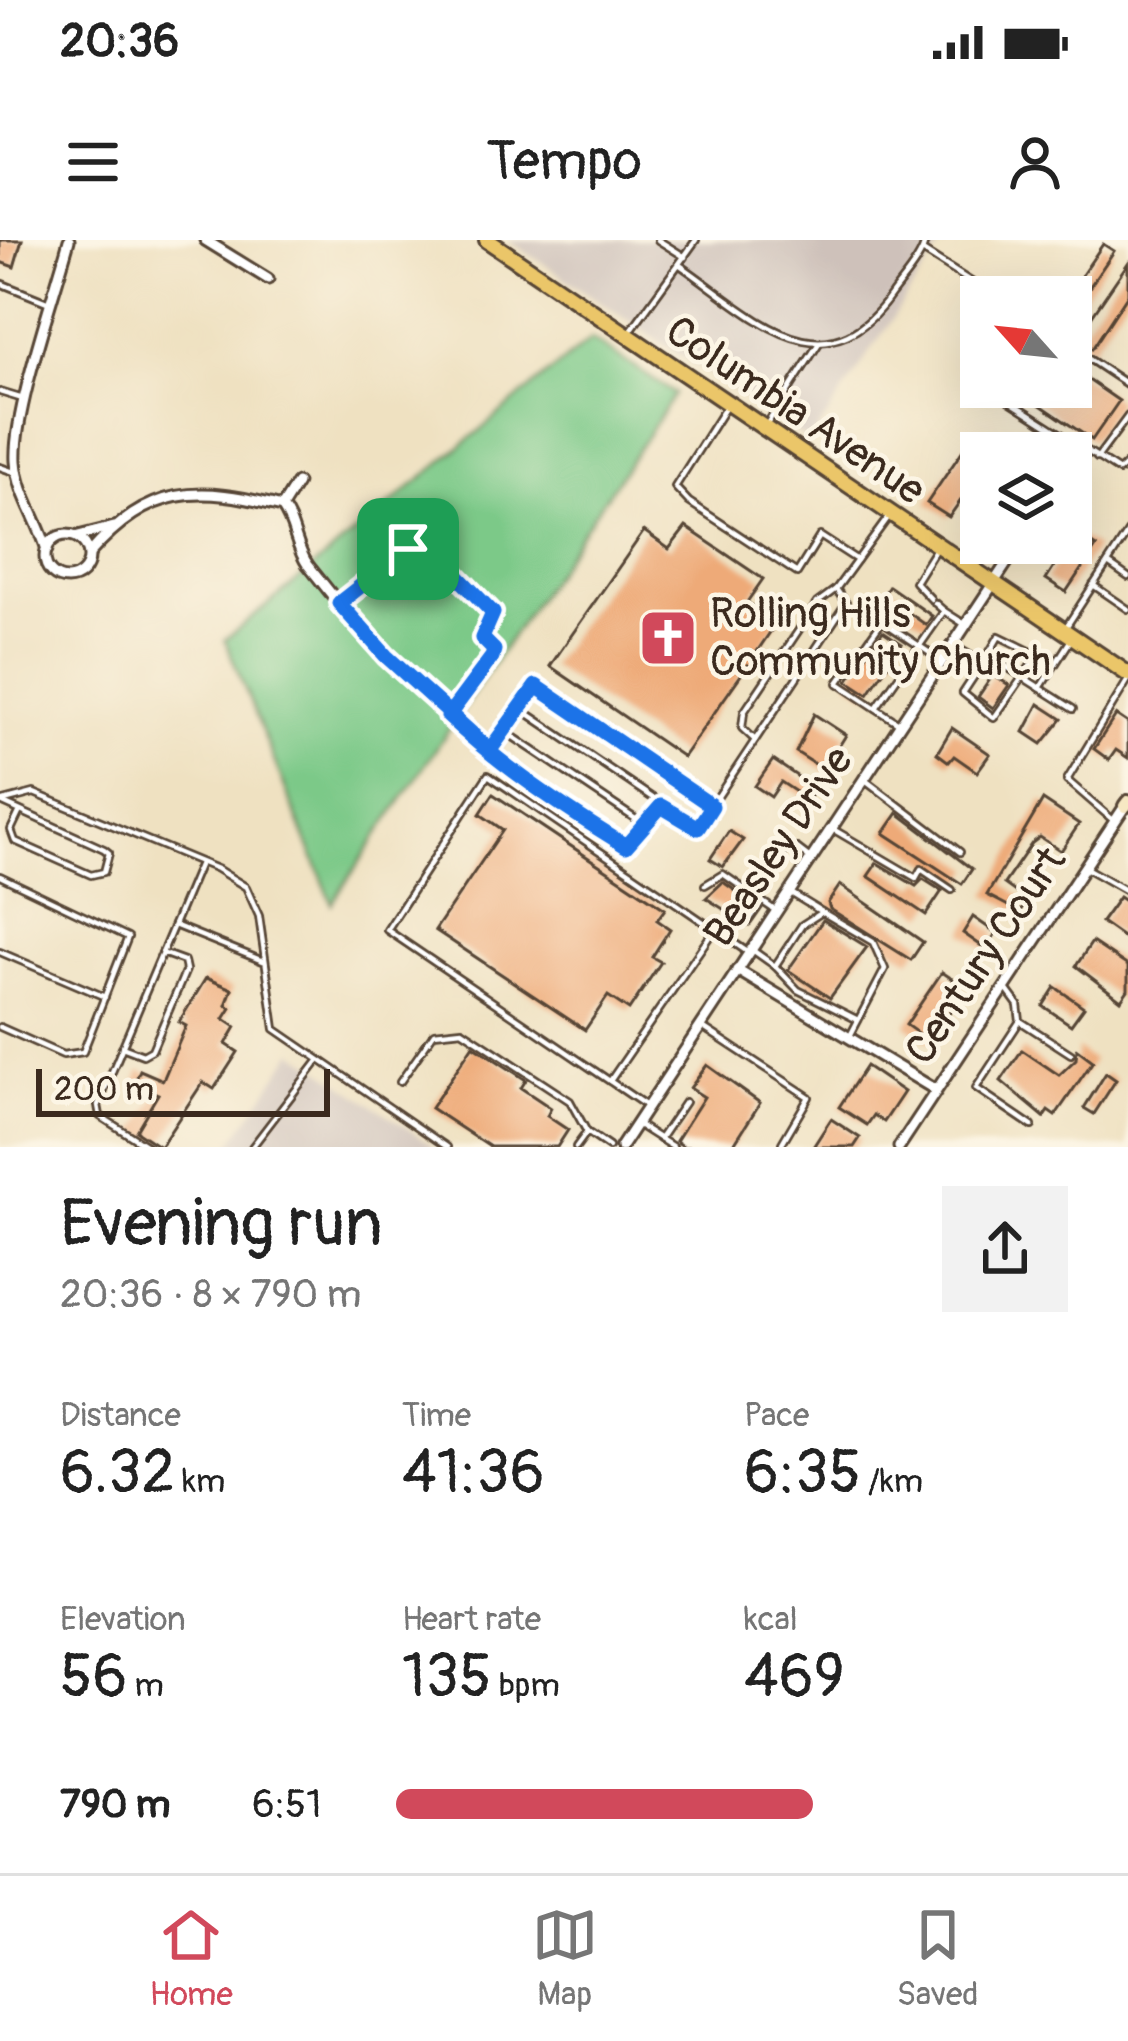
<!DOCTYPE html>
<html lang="en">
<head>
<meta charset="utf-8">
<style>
	:root { --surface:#fff; --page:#f2f2f2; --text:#222; --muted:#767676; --line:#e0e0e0; --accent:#d1495b }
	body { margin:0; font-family:Pangolin,sans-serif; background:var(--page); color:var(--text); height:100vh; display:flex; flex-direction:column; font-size:45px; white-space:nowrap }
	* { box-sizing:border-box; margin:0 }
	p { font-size:39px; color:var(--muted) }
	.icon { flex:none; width:66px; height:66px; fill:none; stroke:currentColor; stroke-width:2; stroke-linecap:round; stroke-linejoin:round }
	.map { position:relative; height:907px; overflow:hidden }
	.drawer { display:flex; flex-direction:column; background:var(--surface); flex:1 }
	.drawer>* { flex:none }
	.needle { width:78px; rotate:297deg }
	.tools { position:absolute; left:960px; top:36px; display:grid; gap:24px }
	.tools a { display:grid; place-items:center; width:132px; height:132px; border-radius:0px; background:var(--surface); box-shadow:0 12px 48px #0002; font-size:60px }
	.scale { position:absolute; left:36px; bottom:30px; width:294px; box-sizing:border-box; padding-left:12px; border:6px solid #3b2a1e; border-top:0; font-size:33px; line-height:42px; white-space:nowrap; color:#3b2a1e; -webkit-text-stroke:9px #fcf5e5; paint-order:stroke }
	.pin { position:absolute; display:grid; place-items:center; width:102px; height:102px; color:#fff; margin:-51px; border-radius:24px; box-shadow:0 6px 18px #0006 }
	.round { display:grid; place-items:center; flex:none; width:126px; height:126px; border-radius:0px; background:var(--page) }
	.headline { display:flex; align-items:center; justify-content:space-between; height:204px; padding:0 60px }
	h1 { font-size:66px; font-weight:600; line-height:90px }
	.figures { display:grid; grid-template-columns:repeat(3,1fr); gap:18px; height:204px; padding:12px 60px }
	.figures div { display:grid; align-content:center }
	.figures b { font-size:60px; font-weight:600 }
	.figures small { font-size:33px; font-weight:400 }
	.figures p { font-size:33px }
	ul { padding:0 60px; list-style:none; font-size:39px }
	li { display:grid; grid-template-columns:192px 144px 1fr; align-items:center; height:90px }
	li i { height:30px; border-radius:15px; background:var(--accent) }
	.status { display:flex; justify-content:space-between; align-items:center; height:84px; padding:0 60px; background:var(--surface); direction:ltr }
	.status svg { height:33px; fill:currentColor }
	header { display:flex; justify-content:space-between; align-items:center; height:156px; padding:0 60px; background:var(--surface); font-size:54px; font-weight:600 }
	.dock { display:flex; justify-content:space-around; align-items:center; height:168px; border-top:3px solid var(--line); background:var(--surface); font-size:33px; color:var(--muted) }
	.dock a { display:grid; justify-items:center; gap:6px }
	.dock .current { color:var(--accent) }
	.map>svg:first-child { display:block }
</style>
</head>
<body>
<div class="status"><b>20:36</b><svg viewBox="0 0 49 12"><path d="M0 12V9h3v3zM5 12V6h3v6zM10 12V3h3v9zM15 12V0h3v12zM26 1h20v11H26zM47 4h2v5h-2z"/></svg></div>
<header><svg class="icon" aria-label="menu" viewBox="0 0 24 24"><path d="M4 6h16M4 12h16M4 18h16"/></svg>Tempo<svg class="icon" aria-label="person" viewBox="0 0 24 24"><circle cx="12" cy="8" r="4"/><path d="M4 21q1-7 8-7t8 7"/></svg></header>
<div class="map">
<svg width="1128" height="907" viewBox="0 0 1128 907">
	<rect width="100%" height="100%" fill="#fcf5e5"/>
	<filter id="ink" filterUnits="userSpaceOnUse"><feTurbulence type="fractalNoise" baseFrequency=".00833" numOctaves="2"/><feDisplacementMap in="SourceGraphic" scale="24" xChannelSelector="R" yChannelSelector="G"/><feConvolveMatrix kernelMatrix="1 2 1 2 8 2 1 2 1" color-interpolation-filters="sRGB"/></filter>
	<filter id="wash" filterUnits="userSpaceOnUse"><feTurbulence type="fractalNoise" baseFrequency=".004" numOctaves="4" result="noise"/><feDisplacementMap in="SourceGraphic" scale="48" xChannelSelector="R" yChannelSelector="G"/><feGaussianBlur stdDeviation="2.7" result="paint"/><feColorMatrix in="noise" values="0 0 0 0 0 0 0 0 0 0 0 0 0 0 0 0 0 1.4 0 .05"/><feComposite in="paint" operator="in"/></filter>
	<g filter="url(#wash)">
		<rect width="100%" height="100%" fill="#efe1c1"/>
		<!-- industrial -->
		<g fill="#cec1ba">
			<polygon points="508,0 945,0 810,202"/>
			<polygon points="294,811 435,907 229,907"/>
		</g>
		<!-- green -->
		<polygon fill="#7cc988" stroke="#5c7a53" stroke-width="3" points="591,99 675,154 332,663 225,400"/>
		<g id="blocks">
			<!-- building -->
			<g fill="#eeaa78">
				<polygon points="0,0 22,0 14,27 0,22"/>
				<polygon points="1103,4 1114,11 1071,74 1067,57"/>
				<polygon points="1128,23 1128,54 1092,109 1076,99"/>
				<polygon points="1071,128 1119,161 1092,200 1017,149 1071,147"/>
				<polygon points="975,192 1006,213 981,213 981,246 968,265 961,260 949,277 927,263"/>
				<polygon points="686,287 763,339 747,362 777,382 756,413 763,417 753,430 748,425 683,517 550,426 644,291 669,309"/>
				<polygon points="1075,293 1096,307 1066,352 1046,339"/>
				<polygon points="889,346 932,376 926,385 902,368 895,379 876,366"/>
				<polygon points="883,391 902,404 868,454 848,441"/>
				<polygon points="993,435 1009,445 993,468 978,457"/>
				<polygon points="1039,464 1062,479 1042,504 1024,492"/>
				<polygon points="814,474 846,495 836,511 847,519 835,537 796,512"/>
				<polygon points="1116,475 1128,483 1128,518 1116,510 1109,520 1094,509"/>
				<polygon points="952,488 990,514 977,532 954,516 949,522 937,513"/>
				<polygon points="773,520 816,549 808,560 781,542 771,557 755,546"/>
				<polygon points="493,554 665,669 657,680 670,689 652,717 661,722 629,770 608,756 585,790 435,690 503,590 480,574"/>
				<polygon points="1043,560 1079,584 1061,611 1040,597 1032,603 1004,644 1028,661 1020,672 987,655"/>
				<polygon points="898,573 972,629 962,644 884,593"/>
				<polygon points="729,591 743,600 723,627 710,619"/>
				<polygon points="877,623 916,646 923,639 942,651 926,675 868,636"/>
				<polygon points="723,642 747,659 736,677 706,658"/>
				<polygon points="840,645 923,702 911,720 830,669 828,663"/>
				<polygon points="1119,657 1128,663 1128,701 1101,682"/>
				<polygon points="973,677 996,693 986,709 963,693"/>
				<polygon points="823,680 867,707 830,758 788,730"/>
				<polygon points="1092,702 1128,726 1128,750 1121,760 1076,726"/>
				<polygon points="942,732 958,743 950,755 958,761 930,802 906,785"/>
				<polygon points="206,738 232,749 226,765 231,768 224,779 236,787 226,804 238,812 214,849 203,842 160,907 136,891 158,854 134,844 140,830 163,840 186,786 179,782"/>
				<polygon points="1055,747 1084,767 1071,785 1043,766"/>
				<polygon points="473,805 526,840 521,848 551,868 547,876 568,890 557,907 490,907 431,868"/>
				<polygon points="1077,809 1093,821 1055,876 1048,871 1044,877 1001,841 1022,810 1059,835 1076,819"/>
				<polygon points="707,825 760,863 732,907 684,907 676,901 704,857 690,848"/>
				<polygon points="866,826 904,852 884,882 874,875 867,885 839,867"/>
				<polygon points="1106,833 1116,840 1094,874 1084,868"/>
				<polygon points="831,879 860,898 854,907 813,907"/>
			</g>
		</g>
	</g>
	<g filter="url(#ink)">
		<use href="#blocks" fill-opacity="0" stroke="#564536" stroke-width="3"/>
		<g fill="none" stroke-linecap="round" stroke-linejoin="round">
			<!-- lane casing -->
			<g stroke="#564536" stroke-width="10">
				<g id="lane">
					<polyline points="658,0 685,17"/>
					<polyline points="924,12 995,57"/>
					<path d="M680 25C753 75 823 153 892 54 903 39 924 16 925 0"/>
					<polyline points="0,43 47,62"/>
					<polyline points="629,93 696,0"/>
					<polyline points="1071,107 1128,145"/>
					<polyline points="1011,147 1008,160 1119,231 1128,223"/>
					<polyline points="0,152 23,159"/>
					<polyline points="725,168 675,247 689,262 797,333 820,296 857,320"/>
					<polyline points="767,184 819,103"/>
					<polyline points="1097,218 1128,176"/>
					<polyline points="0,227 17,233"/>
					<polyline points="981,274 972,287 981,293"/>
					<polyline points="1108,323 1128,337"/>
					<polyline points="1093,345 1128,369"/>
					<polyline points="931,359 915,342 935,310"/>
					<path d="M339 363C423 294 415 291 490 370L493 377 482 398 494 413 448 476"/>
					<polyline points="935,363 944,371"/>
					<polyline points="1066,387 1128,292"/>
					<polyline points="1072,398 1040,448 1073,469"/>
					<polyline points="953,405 983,423"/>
					<polyline points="988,415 999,396 1038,415 994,478 963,453 988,415 1040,448"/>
					<polyline points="876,468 944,371 966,385"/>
					<polyline points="521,469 535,446 713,566"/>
					<polyline points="900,484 838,443 882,381 942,421"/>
					<polyline points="506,492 646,586"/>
					<polyline points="755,500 742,488 744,472 817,363 836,349"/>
					<polyline points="864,539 960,612"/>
					<polyline points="0,562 34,553 217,629 246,647 259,676 275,789 447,907"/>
					<polyline points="1,562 104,609 109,613 104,632 91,635 15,601 11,590 19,573"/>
					<polyline points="661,566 625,606 490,510 521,469 697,588 846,363 836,349 890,275"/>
					<polyline points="1113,580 1067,540 1128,440"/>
					<polyline points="831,588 916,638 921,629 952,650"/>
					<polyline points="1084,627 1128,652"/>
					<polyline points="0,636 128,697 83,812 63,815 0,787"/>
					<polyline points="705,645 723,634 776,671"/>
					<polyline points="791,653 822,672"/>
					<polyline points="752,654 787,609 797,608 810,618"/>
					<polyline points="748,682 762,662"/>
					<polyline points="174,685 263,721"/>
					<polyline points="751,709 775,726 802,685 822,672 873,702 885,729 850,796"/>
					<polyline points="0,712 105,757"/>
					<polyline points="775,726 798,750 858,780"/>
					<polyline points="1007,750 1018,765 1020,781 1071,814"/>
					<polyline points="1020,781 976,848 1032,886"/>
					<polyline points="701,786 809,857 782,903"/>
					<polyline points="122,807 143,815 152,810 186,730 184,721 162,713"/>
					<polyline points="610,841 714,690"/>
					<polyline points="400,842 434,793 462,790 570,861 587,892"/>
					<polyline points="648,867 387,690 488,535 749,713"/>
					<polyline points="637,884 673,907"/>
					<polyline points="660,899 685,862"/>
					<polyline points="148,907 100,876 98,865 200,623"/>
					<polyline points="252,907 318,821"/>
					<polyline points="576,907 587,892 609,907"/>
				</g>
			</g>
			<!-- street casing -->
			<g stroke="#564536" stroke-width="15">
				<g id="street">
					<polyline points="205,0 268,39"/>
					<polyline points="1071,226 1081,211"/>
					<polyline points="282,267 297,243"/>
					<circle cx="67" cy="317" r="22"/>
					<polyline points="78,296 114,287"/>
					<path d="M47 310C38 279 18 253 16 221 13 172 55 53 69 0"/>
					<path d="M89 314C150 245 197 245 282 267 295 283 295 307 308 325 361 393 422 458 490 510"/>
					<polyline points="737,730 936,850"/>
					<polyline points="621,907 1020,303"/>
					<polyline points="899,907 1125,566"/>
				</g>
			</g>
			<!-- secondary casing -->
			<g stroke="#564536" stroke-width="18">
				<polyline id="secondary" points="1125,566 1128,562"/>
			</g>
			<!-- primary casing -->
			<g stroke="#564536" stroke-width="20">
				<polyline id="primary" points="487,0 1128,434"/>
			</g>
			<!-- lane -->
			<use href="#lane" stroke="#fff" stroke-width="4.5"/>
			<!-- street -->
			<use href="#street" stroke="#fff" stroke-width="9"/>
			<!-- secondary -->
			<use href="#secondary" stroke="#f7e8c3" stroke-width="12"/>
			<!-- primary -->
			<use href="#primary" stroke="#ebc669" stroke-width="14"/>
		</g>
	</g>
	<g fill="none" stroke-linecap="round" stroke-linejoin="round" filter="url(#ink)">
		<!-- route casing -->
		<g stroke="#fff" stroke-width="24">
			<path id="route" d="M408 309 436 314 493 373 482 398 494 410 492 417 448 476C501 526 564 568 626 606L661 566 698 588 712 566 536 446 490 510 386 416 339 363 408 309"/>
		</g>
		<!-- route -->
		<use href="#route" stroke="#1a73e8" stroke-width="15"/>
	</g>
	<!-- icons -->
	<defs>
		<g id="church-square" transform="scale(3)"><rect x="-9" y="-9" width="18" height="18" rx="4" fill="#d1495b" stroke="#fcf5e5"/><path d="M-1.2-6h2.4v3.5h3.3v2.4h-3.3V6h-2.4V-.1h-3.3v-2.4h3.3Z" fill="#fff"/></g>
	</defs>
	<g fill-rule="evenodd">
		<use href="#church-square" x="668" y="398"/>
	</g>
	<g text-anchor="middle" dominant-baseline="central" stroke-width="9" stroke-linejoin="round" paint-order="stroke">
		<!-- street labels -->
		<g font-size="42" fill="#3b2a1e" stroke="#fcf5e5">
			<text transform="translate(795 171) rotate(34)">Columbia Avenue</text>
			<text transform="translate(779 607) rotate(-56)">Beasley Drive</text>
			<text transform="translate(986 716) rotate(-56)">Century Court</text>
		</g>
		<!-- poi labels -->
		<g font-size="42" fill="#3b2a1e" stroke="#fcf5e5" text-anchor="start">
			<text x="710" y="374">Rolling Hills<tspan x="710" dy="48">Community Church</tspan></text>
		</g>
	</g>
</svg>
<div class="tools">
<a><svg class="needle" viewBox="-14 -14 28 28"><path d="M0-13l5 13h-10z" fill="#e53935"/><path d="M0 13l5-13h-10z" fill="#767676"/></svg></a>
<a><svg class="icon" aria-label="layers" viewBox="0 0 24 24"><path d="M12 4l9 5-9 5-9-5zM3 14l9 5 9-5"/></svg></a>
</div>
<div class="scale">200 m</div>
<div class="pin" style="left:408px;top:309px;background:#1e9e55"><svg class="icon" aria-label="arrive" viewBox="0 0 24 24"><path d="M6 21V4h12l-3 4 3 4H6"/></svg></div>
</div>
<section class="drawer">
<div class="headline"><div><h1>Evening run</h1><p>20:36 · 8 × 790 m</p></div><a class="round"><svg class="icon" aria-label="share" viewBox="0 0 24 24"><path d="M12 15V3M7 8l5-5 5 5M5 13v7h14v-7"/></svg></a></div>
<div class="figures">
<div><p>Distance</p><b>6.32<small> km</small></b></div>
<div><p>Time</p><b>41:36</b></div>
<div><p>Pace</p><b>6:35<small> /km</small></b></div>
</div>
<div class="figures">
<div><p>Elevation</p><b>56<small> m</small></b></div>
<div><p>Heart rate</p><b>135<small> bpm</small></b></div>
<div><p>kcal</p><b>469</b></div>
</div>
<ul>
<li><b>790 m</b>6:51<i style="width:62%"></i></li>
</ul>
</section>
<nav class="dock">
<a class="current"><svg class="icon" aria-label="home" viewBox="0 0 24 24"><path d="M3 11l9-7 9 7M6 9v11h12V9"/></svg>Home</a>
<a><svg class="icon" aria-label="map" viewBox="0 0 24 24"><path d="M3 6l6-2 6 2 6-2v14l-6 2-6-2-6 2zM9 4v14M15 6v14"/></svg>Map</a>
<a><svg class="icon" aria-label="saved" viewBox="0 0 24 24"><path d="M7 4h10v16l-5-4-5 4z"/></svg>Saved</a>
</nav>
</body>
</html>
